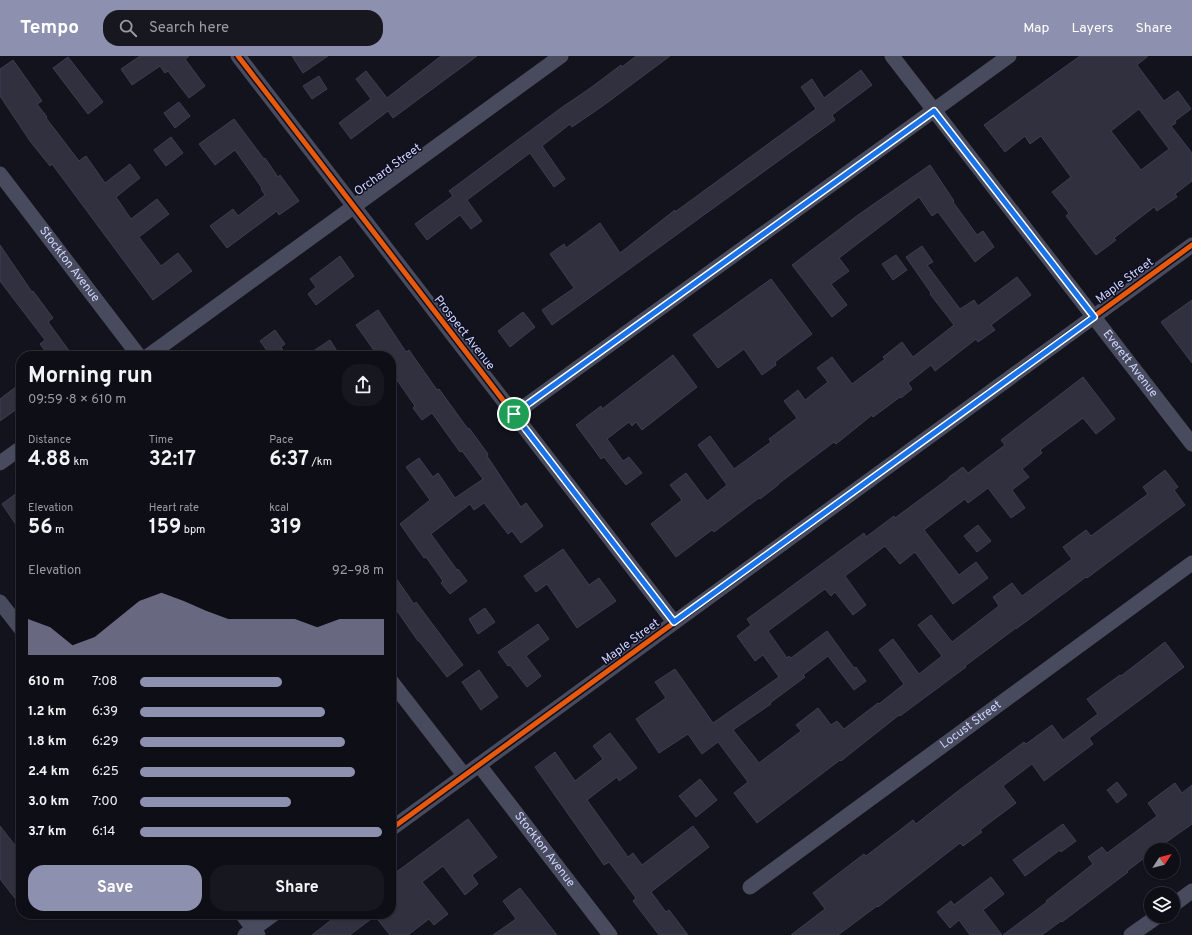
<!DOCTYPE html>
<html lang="en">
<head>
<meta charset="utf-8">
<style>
	:root { --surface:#0e0e16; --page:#17171f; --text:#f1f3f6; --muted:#9b9ca1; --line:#2e2e35; --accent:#8e90af }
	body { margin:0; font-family:Overpass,sans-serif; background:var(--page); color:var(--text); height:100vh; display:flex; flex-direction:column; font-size:15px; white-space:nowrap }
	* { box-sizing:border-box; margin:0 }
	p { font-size:13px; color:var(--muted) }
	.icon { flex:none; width:22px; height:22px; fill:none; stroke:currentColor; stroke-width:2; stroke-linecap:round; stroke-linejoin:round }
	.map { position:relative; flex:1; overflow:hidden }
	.side { position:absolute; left:16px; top:295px; width:380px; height:568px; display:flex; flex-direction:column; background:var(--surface); border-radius:16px; box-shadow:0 1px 3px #0004,0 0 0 1px var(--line) }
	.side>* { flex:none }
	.needle { width:26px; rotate:54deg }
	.fabs { position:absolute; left:1144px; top:787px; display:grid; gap:8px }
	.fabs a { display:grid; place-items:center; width:36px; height:36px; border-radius:50%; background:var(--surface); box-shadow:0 1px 3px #0004,0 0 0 1px var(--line); font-size:20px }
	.pin { position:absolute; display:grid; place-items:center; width:34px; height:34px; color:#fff; margin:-17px; border:2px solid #fff; border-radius:50%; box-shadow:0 1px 4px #0007 }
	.round { display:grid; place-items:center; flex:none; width:42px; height:42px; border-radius:16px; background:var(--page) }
	.overview { display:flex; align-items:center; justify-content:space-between; height:68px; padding:0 12px }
	h1 { font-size:22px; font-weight:700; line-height:30px }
	.stats { display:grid; grid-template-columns:repeat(3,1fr); gap:6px; height:68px; padding:4px 12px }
	.stats div { display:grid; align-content:center }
	.stats b { font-size:20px; font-weight:700 }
	.stats small { font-size:11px; font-weight:400 }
	.stats p { font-size:11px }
	.chart { height:112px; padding:8px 12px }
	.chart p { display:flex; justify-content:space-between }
	.chart svg { width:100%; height:72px; margin-top:4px; fill:var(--accent); opacity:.7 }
	.cta { display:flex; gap:8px; margin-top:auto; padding:8px 12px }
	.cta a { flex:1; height:46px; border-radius:16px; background:var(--accent); color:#fff; font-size:16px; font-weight:700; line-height:46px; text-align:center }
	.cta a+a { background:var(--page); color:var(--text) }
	ul { padding:0 12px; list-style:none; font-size:13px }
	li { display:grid; grid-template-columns:64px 48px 1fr; align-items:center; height:30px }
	li i { height:10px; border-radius:5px; background:var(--accent) }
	header { display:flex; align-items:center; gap:24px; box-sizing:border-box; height:56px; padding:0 20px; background:var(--accent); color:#fff }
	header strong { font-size:19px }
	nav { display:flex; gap:22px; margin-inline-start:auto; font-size:14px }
	.search { width:280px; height:36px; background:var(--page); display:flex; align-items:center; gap:10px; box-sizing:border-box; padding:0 14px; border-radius:16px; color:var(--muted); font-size:15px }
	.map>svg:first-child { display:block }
</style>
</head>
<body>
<header>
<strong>Tempo</strong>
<div class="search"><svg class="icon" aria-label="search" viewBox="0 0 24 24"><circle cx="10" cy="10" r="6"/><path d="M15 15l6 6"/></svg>Search here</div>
<nav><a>Map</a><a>Layers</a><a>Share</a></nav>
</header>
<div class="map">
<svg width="1192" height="879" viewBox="0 0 1192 879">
	<rect width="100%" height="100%" fill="#12131d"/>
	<!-- building -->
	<g fill="#30303f" stroke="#3d3e50" fill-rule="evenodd">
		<polygon points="140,0 189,0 185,3 205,30 189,42 168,15 165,17 160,10 132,29 121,13"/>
		<polygon points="292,0 328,0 303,17"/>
		<polygon points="441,0 477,0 393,62 388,55 351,83 339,67 371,43 356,23 366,15 387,42"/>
		<polygon points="636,0 670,0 604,49 572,71 570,68 542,90 565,123 554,131 530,97 467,144 482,165 471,173 460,159 427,184 415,168 453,140 449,135 561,52 589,33 621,9 622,11"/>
		<path d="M1080 0H1148L1137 9 1164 45 1178 35 1191 53 1175 65 1176 67 1171 70 1192 97V125L1175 138 1177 141 1157 155 1154 151 1114 182 1116 184 1096 199 1066 160 1069 157 1052 136 1071 121 1041 80 1030 88 1025 80 1005 96 984 69ZM1139 53 1169 93 1141 114 1111 75Z"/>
		<polygon points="68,1 103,46 88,58 53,12"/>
		<polygon points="13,4 42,45 37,48 47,61 46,62 79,105 86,100 105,127 130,108 140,122 116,141 131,163 157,143 169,158 139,181 161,210 178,197 192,215 153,244 52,108 50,110 30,85 0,40 0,13"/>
		<polygon points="861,14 872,29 832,59 835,64 552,269 542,254 574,232 550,198 564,188 566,192 600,167 620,197 675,154 675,156 816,53 801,31 812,23 824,42"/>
		<polygon points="319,20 327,33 312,43 303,30"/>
		<polygon points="179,46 190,60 175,72 164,57"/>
		<polygon points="234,63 264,103 265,102 278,121 280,119 299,145 279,159 277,155 227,192 210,170 233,153 238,160 265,139 261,133 262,132 235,94 215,109 199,88"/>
		<polygon points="171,81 183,97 166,110 154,94"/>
		<polygon points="930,109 954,145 953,146 977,179 983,175 994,191 975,206 938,156 932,160 919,141 839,202 849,215 831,228 847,249 832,261 792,209 858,159"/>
		<polygon points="0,189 32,236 33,235 53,262 48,266 73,300 49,300 40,288 45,284 0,225"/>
		<polygon points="922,190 933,206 927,209 960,253 974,244 978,250 1017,221 1031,239 991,269 995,274 978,286 976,283 935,315 931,309 908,327 912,333 901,342 900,341 873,361 872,359 836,388 834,386 778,428 778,429 760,443 759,442 714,476 712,474 676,501 651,468 682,444 670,429 686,417 707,445 727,429 698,389 710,380 734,413 771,386 769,383 797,362 784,345 798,334 805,344 828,326 817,312 832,301 852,328 885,303 883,301 902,286 913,301 954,269 930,238 931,237 906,201"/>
		<polygon points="896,199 907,214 893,224 882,208"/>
		<polygon points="340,200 354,220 316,249 308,238 316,231 310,223"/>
		<polygon points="771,223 812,278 775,306 776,309 762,319 744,293 718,312 693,279"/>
		<polygon points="1192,244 1192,307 1161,266"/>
		<polygon points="378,254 406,296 409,294 437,334 439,333 468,373 469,372 488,398 487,400 521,451 526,447 543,470 521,487 512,475 508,478 484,447 474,454 470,448 431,478 457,514 458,513 467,525 450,538 441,527 443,525 426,501 424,502 400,468 430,444 406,411 419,402 433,421 438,417 455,442 483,423 462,395 460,396 432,357 422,364 413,352 415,350 397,324 391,328 391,300 378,300 356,269"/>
		<polygon points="523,256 535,271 510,291 498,275"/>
		<polygon points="275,274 285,288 281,291 286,300 271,300 260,285"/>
		<polygon points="330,284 340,300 306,300"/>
		<polygon points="673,299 697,331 642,374 636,366 632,370 629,366 607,383 623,405 629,401 642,417 626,429 604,401 601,403 576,369 601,350 602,353"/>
		<polygon points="1083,321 1115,363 1096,378 1083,362 1040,394 1042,397 1022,413 1029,421 1012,434 1025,452 1011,462 988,432 968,447 965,443 924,474 959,519 976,506 988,522 953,548 915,496 900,508 885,490 845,520 866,549 853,559 835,536 831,540 825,533 768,575 787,602 789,600 791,602 827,575 854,612 856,611 866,625 854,634 828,600 803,619 805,621 770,647 771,648 733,674 759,707 801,675 796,669 818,652 831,669 837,665 844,673 878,647 879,648 904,628 879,594 893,583 919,618 942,600 918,569 931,559 952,586 999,550 993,541 1012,527 1022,540 1072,503 1063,491 1086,474 1091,480 1148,438 1143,431 1165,414 1178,431 1174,434 1185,449 1087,522 1086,521 1016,573 1016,572 965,610 966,611 900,660 899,659 841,705 840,704 757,767 734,737 748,726 718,686 702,698 688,678 659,697 636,663 666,642 655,626 675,613 713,667 779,621 763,599 755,605 737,580 751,569 747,563 864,477 866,481 894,460 895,462 949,422 949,421 963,411 968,417 1005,389 1001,384"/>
		<polygon points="21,327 21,350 0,365 0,343"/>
		<polygon points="21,434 21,476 2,448"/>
		<polygon points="978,469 991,485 977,496 964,480"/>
		<polygon points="563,493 589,529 599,522 616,545 577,572 547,528 536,536 524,520"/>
		<polygon points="391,515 414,548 416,546 463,609 447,621 419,585 418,585 391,546"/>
		<polygon points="485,552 495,566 478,578 469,563"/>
		<polygon points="538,568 549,583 526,600 541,620 527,631 510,609 508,610 498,596"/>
		<polygon points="1165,586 1184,611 1089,682 1093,688 1044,725 1032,708 1003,730 1016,747 980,774 982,776 963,790 960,787 878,851 877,850 838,879 791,879 825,853 813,837 864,798 866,800 913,764 916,768 962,732 1024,686 1026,688 1052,669 1063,684 1098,658 1087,643 1120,619 1121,620"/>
		<polygon points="479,614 498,641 481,654 462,626"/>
		<polygon points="610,677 637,712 619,725 617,721 587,744 628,801 633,797 642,809 693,770 709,791 651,836 666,856 669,854 688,879 659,879 633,845 636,842 609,806 604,809 535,711 555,696 575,725 603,703 593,690"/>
		<polygon points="700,723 717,744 696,761 679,740"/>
		<polygon points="1117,726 1127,739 1117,747 1107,734"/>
		<polygon points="1175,727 1182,737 1192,729 1192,768 1155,794 1151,794 1151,797 1127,815 1128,816 1062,866 1061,865 1042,879 1003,879 1047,846 1046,845 1093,808 1088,801 1102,791 1107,797 1157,760 1148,747"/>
		<polygon points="468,763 497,801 472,819 478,828 465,839 443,810 422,826 448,858 434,869 429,863 408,879 390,879 375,860 350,879 312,879 339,858 391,858 391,820"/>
		<polygon points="1063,768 1076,785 1061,796 1060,794 1025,820 1013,804"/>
		<polygon points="0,770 21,797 21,850 0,823"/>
		<polygon points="991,821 1004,838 983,854 1002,879 970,879 959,864 950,872 937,856 951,845 954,849"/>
		<polygon points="520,832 557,879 493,879 516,863 503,845"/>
	</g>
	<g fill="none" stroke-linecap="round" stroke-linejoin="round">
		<!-- minor -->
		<g stroke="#484b5d" stroke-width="15">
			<polyline points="238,0 674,566"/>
			<path id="s1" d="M892 0 1192 388"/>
			<path id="s2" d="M0 118 139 300"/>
			<polyline points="148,300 561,0"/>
			<polyline points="514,358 1009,0"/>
			<polyline points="0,407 21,392"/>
			<polyline points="0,546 21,573"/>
			<polyline points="391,625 464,719"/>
			<path id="s3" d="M479 709 610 879"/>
			<polyline points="391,773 1192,189"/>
			<path id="s4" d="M750 831 1192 507"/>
			<polyline points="1173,849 1192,835"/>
			<polyline points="242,858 258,879"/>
			<polyline points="245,879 274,858"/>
			<polyline points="1131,879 1158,860"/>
		</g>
		<!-- cycleway casing -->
		<g stroke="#0e0f21" stroke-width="8">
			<g id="cycleway">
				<polyline points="238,0 674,566"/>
				<polyline points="391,773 1192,189"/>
			</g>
		</g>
		<!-- cycleway -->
		<use href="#cycleway" stroke="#e8590c" stroke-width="5"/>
	</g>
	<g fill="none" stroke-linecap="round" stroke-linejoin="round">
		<!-- route casing -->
		<g stroke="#fff" stroke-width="8">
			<polygon id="route" points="934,55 1094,261 674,566 514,358"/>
		</g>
		<!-- route -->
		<use href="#route" stroke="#1a73e8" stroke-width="5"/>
	</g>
	<g text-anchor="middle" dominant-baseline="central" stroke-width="3" stroke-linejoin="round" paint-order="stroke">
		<!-- street labels -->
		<g font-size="12" fill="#d0d4fd" stroke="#0e0f21">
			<text transform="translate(388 114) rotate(-36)">Orchard Street</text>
			<text stroke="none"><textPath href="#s2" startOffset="114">Stockton Avenue</textPath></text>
			<text transform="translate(1125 225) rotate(-36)">Maple Street</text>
			<text transform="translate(464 277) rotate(52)">Prospect Avenue</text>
			<text stroke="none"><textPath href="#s1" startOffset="389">Everett Avenue</textPath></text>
			<text transform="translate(631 586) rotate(-36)">Maple Street</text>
			<text stroke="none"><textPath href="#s4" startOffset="274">Locust Street</textPath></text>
			<text stroke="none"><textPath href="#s3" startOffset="107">Stockton Avenue</textPath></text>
		</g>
	</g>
</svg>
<div class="fabs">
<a><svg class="needle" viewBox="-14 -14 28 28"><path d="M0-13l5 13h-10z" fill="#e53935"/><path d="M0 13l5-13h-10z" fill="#9b9ca1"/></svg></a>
<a><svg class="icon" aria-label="layers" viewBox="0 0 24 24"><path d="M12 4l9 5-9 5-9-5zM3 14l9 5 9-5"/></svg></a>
</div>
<div class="pin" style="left:514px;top:358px;background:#1e9e55"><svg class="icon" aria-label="arrive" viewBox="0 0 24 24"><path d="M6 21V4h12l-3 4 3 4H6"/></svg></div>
<section class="side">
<div class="overview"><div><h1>Morning run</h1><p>09:59 · 8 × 610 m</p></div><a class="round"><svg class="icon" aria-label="share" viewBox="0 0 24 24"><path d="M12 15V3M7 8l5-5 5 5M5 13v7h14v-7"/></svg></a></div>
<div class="stats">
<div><p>Distance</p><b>4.88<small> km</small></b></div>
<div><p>Time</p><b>32:17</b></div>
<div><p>Pace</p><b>6:37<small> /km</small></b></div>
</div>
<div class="stats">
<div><p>Elevation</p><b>56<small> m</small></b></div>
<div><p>Heart rate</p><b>159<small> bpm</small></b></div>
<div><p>kcal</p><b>319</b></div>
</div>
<div class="chart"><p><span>Elevation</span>92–98 m</p>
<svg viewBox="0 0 160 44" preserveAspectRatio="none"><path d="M0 44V22L10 27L20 38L30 33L40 22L50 11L60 6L70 11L80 17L90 22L100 22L110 22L120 22L130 27L140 22L150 22L160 22V44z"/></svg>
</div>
<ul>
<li><b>610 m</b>7:08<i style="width:58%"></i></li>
<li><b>1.2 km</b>6:39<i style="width:76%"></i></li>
<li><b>1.8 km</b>6:29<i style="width:84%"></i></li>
<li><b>2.4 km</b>6:25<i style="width:88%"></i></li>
<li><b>3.0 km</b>7:00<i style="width:62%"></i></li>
<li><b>3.7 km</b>6:14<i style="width:99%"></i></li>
</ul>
<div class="cta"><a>Save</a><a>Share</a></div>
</section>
</div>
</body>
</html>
